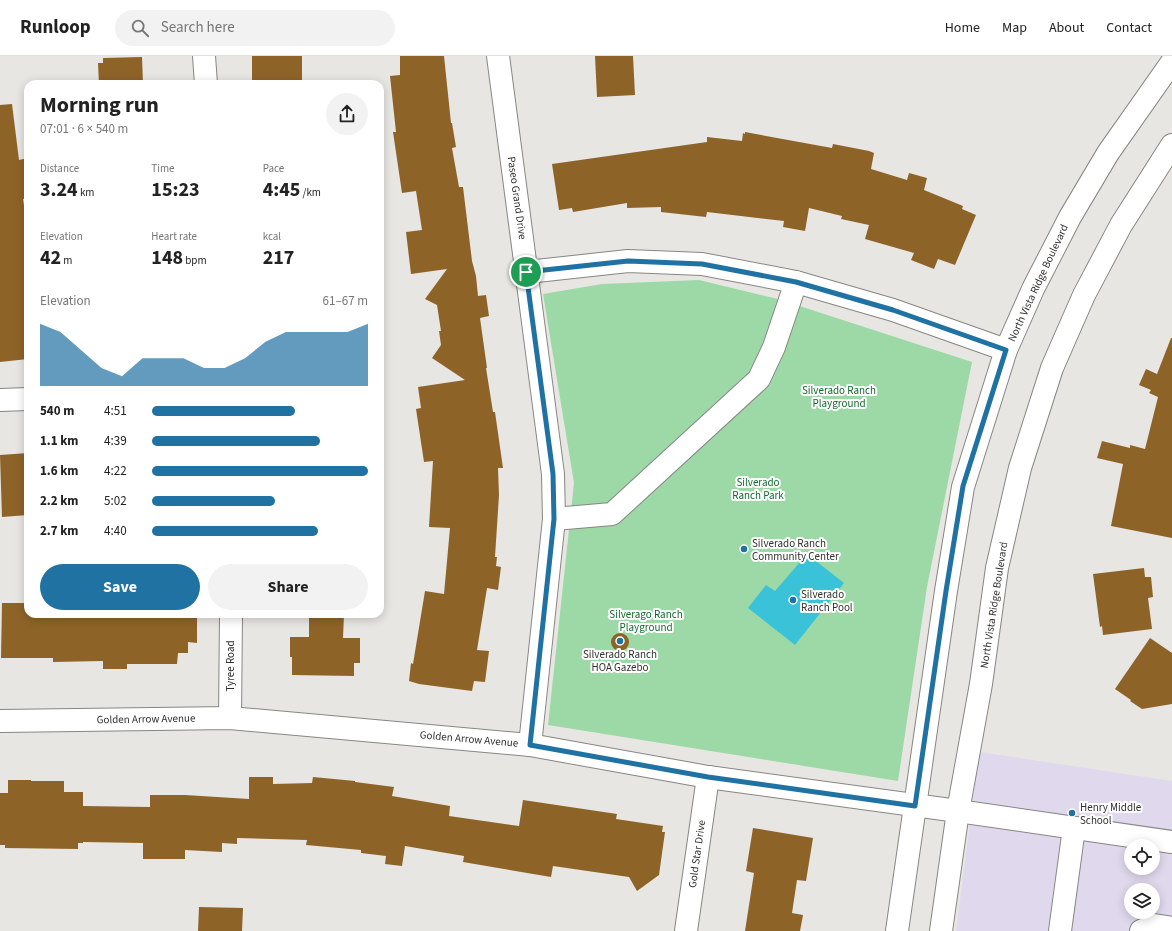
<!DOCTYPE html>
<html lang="en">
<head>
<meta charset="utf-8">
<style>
	:root { --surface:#fff; --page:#f2f2f2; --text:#222; --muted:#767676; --line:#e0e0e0; --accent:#2072a3 }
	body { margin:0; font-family:"Source Sans 3",sans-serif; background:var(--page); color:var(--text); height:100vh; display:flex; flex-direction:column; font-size:15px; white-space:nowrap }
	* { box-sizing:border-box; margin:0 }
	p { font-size:13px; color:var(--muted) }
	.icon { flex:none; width:22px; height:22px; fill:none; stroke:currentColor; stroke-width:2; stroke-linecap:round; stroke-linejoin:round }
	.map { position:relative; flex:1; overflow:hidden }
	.details { position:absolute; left:24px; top:24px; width:360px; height:538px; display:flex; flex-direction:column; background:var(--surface); border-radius:12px; box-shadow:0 2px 10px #0003 }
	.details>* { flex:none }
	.fabs { position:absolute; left:1124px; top:783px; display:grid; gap:8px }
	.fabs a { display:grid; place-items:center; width:36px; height:36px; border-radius:50%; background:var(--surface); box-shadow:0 2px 10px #0003; font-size:20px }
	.pin { position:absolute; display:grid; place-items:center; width:34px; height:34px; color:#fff; margin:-17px; border:2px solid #fff; border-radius:50%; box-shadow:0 1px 4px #0007 }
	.round { display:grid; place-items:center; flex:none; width:42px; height:42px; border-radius:21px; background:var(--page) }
	.headline { display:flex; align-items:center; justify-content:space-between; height:68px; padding:0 16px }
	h1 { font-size:22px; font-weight:700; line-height:30px }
	.metrics { display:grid; grid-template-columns:repeat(3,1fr); gap:6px; height:68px; padding:4px 16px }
	.metrics div { display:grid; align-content:center }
	.metrics b { font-size:20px; font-weight:700 }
	.metrics small { font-size:11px; font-weight:400 }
	.metrics p { font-size:11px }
	.chart { height:112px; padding:8px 16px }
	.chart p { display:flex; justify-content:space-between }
	.chart svg { width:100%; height:72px; margin-top:4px; fill:var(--accent); opacity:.7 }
	.button { display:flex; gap:8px; margin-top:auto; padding:8px 16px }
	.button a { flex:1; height:46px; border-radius:24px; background:var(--accent); color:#fff; font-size:16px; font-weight:700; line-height:46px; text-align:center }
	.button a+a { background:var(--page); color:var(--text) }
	ul { padding:0 16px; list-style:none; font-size:13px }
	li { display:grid; grid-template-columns:64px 48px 1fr; align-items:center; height:30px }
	li i { height:10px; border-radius:5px; background:var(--accent) }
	header { display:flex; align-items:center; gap:24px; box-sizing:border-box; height:56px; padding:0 20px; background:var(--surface); border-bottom:1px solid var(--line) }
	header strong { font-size:19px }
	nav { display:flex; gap:22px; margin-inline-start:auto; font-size:14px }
	.search { width:280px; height:36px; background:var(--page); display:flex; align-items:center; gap:10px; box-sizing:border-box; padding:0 14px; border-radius:22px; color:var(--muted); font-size:15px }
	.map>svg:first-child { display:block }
</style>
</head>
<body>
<header>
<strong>Runloop</strong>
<div class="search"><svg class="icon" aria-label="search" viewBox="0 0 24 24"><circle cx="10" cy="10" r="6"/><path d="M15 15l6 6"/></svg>Search here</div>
<nav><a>Home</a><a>Map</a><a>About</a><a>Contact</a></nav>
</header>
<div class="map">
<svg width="1172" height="875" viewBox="0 0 1172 875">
	<rect width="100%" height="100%" fill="#e7e6e3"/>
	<!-- education -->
	<path fill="#e0d8ed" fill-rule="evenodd" d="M979 696 1172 725V875H956ZM1131 790H1153V812H1131ZM1131 834H1153V856H1131Z"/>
	<!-- green -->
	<polygon fill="#9cd9a7" points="699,224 778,243 972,306 927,531 898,725 548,669 574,427 543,238 602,228"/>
	<!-- water -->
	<polygon fill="#3ac2d8" points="807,498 844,527 795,589 748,552 766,529 775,535"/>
	<!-- building -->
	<g fill="#8e6328">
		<rect x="252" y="0" width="50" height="28"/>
		<polygon points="400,0 444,0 451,67 452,67 456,91 452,92 459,131 463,131 472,205 476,220 478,240 486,239 489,260 480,262 487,312 486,312 493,356 495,356 503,412 498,412 499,439 495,501 497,501 496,510 501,511 498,534 487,532 477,594 489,595 485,626 474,625 472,635 419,628 409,625 411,607 413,608 425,535 444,538 450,472 429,471 433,405 424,406 416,353 421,352 418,331 465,324 432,302 441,289 439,275 441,275 437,249 425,243 447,213 411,218 406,176 422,174 416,135 402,137 393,76 396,76 390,20 400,19"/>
		<polygon points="595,0 633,0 635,39 597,41"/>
		<polygon points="142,1 143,28 99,28 98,7 103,7 103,2"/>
		<polygon points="12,48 19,104 28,102 28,142 23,143 28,177 28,303 0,306 0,49"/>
		<polygon points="745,76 832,92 833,88 869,95 874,97 871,113 907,124 909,117 927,122 924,134 963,150 962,153 976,159 955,209 938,203 934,213 911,204 914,197 865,183 869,169 841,163 842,160 809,152 805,175 783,171 784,165 707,156 706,161 661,156 661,151 627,152 627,147 573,156 572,152 559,154 552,108 707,86 707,81 742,85 743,77 745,78"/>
		<polygon points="1171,282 1172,282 1172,482 1111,470 1123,408 1097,402 1102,385 1130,392 1130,389 1145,393 1158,341 1149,337 1151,334 1139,329 1146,313 1157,318"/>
		<polygon points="28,397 28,459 2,461 0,399"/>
		<polygon points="1144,512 1145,521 1151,521 1153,541 1148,542 1152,573 1103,579 1102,570 1100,571 1093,518"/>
		<polygon points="2,547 28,547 28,558 197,558 197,587 188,586 188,597 178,597 177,608 127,608 127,613 103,613 103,605 53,606 53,602 1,602"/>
		<polygon points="309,558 344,558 343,582 360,582 360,607 354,607 354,620 292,619 292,601 290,601 290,581 309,581"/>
		<circle cx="620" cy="586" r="9"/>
		<polygon points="1150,582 1172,597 1172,648 1142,653 1130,645 1131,644 1115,633"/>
		<polygon points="249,721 273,721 273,728 312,727 313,721 355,725 355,726 394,731 392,740 450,750 449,760 519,770 523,744 617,758 616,763 663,770 662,776 665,776 659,819 637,835 629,821 553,810 551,821 463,806 464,800 405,790 402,810 385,808 386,800 361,797 361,794 306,789 307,784 237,782 237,788 222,787 222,796 185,794 185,803 143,803 143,787 83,786 83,787 78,787 78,793 5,792 5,789 0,789 0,737 8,737 8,724 31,724 31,725 64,725 64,736 83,736 83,750 150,751 150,739 185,739 249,743"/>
		<polygon points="753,772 813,782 806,825 797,824 792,857 803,859 800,875 745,875 754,817 746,815"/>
		<polygon points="199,851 243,852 242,875 198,875"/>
	</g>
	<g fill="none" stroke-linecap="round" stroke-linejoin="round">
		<!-- minor casing -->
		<g stroke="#878683" stroke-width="24">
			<g id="minor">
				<polyline points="204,0 206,28"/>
				<polyline points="498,0 553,418 554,463 530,689"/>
				<polyline points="527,216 628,205 702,208 796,226 893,254 1006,294"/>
				<polyline points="0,344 28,343"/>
				<polyline points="554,463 612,458 759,323 774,291 796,226"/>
				<polyline points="230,662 231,558"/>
				<polyline points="0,665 230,662 530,689 708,721 958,755 1172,786"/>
				<polyline points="686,875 708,721"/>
				<polyline points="897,875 946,535 963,431 1006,294 1033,233 1070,161 1108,97 1172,6"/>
				<polyline points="941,875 958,755 981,628 997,512 1020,412 1052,312 1084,239 1121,169 1172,89"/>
				<polyline points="1060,875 1074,772"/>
				<polyline points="1141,875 1154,869 1172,872"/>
			</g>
		</g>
		<!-- minor -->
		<use href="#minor" stroke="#fff" stroke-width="22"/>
	</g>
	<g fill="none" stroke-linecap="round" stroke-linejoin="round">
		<!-- route casing -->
		<g stroke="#fff" stroke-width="8">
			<polygon id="route" points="628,205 702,208 796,226 893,254 1006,294 963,430 946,535 915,750 708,721 530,689 554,463 553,418 526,216"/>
		</g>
		<!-- route -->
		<use href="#route" stroke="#2072a3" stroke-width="5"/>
	</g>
	<!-- markers -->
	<g fill="#2072a3" stroke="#fff" stroke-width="1.5">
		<circle cx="744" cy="493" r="4"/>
		<circle cx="793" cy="544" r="4"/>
		<circle cx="620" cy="585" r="4"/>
		<circle cx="1072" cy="757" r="4"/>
	</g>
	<g text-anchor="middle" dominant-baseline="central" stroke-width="4" stroke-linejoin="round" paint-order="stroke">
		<!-- street labels -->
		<g font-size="11" fill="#31302f" stroke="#fff">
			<text transform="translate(517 142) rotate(82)">Paseo Grand Drive</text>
			<text transform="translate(1038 227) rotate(-65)">North Vista Ridge Boulevard</text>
			<text transform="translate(994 549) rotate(-81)">North Vista Ridge Boulevard</text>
			<text transform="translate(230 610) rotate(-90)">Tyree Road</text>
			<text transform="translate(146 663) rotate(-1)">Golden Arrow Avenue</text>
			<text transform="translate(469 683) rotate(5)">Golden Arrow Avenue</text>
			<text transform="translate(697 798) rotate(-82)">Gold Star Drive</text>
		</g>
		<!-- park labels -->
		<g font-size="11" fill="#156830" stroke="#fff">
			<text x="839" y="334">Silverado Ranch<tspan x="839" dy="13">Playground</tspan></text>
			<text x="758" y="426">Silverado<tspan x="758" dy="13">Ranch Park</tspan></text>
			<text x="646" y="558">Silverago Ranch<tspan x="646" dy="13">Playground</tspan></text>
		</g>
		<!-- poi labels -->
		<g font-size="11" fill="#31302f" stroke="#fff" text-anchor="start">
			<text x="752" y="487">Silverado Ranch<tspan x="752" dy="13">Community Center</tspan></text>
			<text x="801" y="538">Silverado<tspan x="801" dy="13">Ranch Pool</tspan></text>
			<text x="620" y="598" text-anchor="middle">Silverado Ranch<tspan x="620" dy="13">HOA Gazebo</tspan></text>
			<text x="1080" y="751">Henry Middle<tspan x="1080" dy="13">School</tspan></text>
		</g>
	</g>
</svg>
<div class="fabs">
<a><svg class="icon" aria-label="locate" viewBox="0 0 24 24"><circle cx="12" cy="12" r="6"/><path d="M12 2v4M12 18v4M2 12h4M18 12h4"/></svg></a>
<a><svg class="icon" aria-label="layers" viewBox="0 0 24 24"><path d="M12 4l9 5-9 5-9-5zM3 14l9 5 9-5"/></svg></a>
</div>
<div class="pin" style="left:526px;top:216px;background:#1e9e55"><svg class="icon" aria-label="arrive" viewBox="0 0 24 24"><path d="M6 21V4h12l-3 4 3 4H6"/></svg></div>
<section class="details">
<div class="headline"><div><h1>Morning run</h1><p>07:01 · 6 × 540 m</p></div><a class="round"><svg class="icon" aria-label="share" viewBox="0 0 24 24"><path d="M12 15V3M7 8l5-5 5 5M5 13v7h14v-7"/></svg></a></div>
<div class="metrics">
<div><p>Distance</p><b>3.24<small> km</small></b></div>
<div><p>Time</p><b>15:23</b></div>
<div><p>Pace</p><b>4:45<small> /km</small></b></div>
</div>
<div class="metrics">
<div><p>Elevation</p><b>42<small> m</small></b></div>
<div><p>Heart rate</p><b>148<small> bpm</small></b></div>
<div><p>kcal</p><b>217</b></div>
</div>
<div class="chart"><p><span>Elevation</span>61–67 m</p>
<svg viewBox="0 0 160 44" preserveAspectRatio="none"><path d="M0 44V6L10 11L20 22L30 33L40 38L50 27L60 27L70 27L80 33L90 33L100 27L110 17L120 11L130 11L140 11L150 11L160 6V44z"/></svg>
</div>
<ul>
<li><b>540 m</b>4:51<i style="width:66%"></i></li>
<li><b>1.1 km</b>4:39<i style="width:78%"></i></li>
<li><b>1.6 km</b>4:22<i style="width:100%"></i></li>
<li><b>2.2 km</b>5:02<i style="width:57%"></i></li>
<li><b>2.7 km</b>4:40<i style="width:77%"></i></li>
</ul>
<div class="button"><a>Save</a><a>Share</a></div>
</section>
</div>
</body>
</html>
